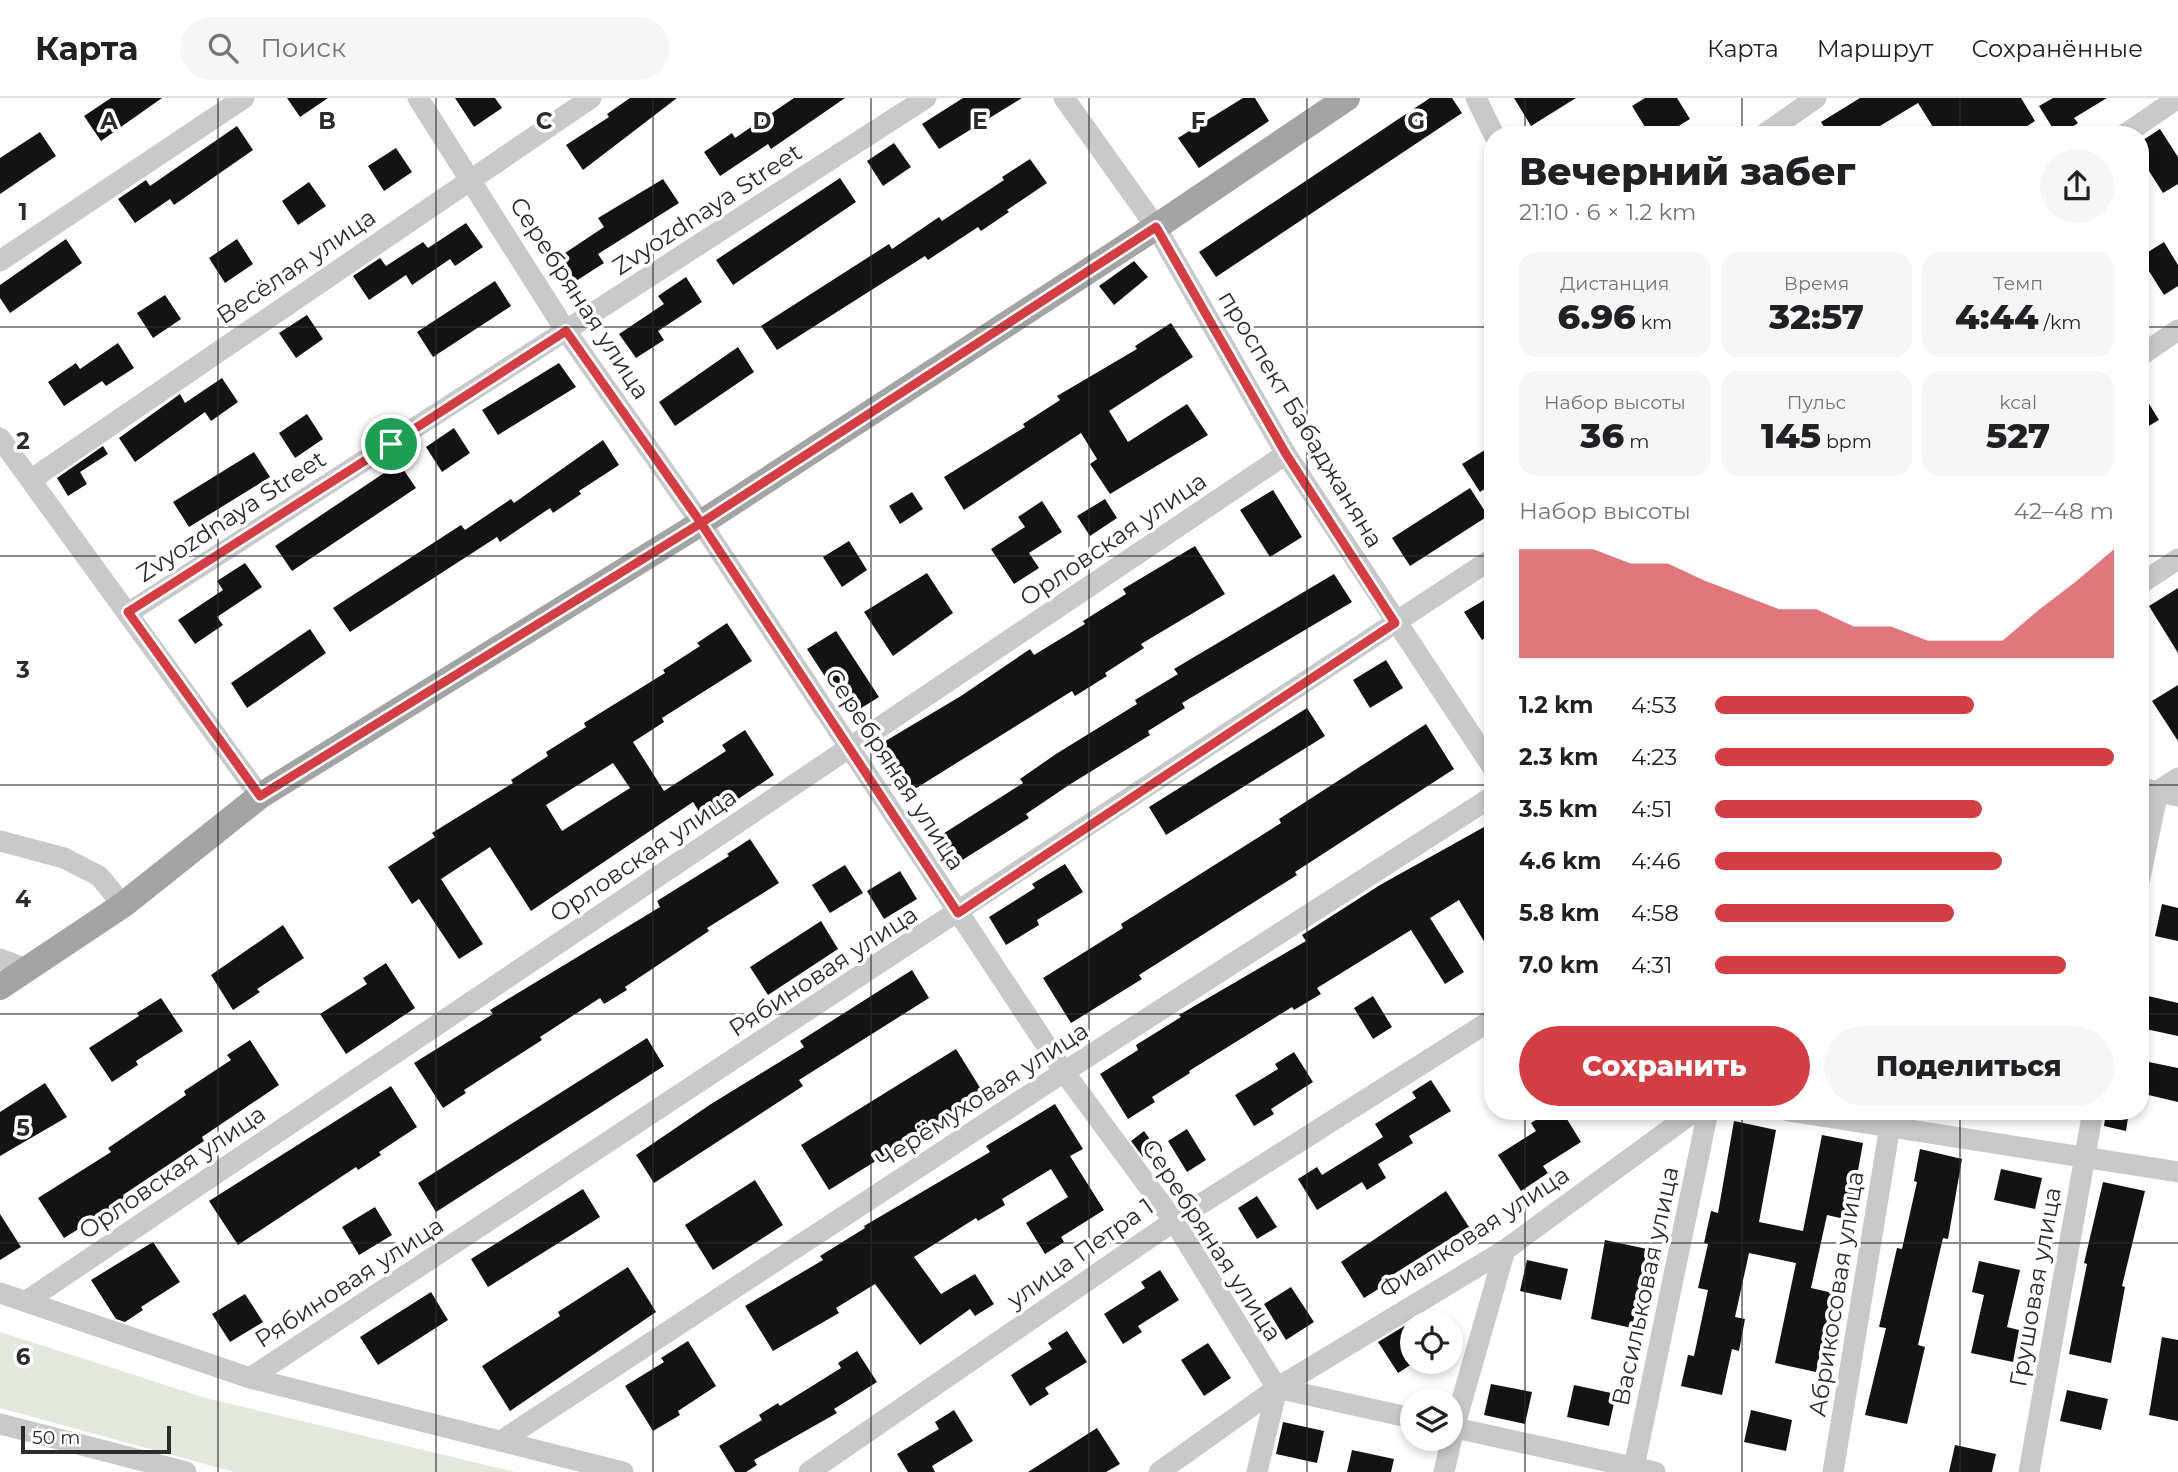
<!DOCTYPE html>
<html lang="ru">
<head>
<meta charset="utf-8">
<style>
	:root { --surface:#fff; --page:#f6f6f6; --text:#202124; --muted:#757577; --line:#e0e0e0; --accent:#d33e45 }
	body { margin:0; font-family:Montserrat,sans-serif; background:var(--page); color:var(--text); height:100vh; display:flex; flex-direction:column; font-size:26px; white-space:nowrap }
	* { box-sizing:border-box; margin:0 }
	p { font-size:23px; color:var(--muted) }
	.icon { flex:none; width:38px; height:38px; fill:none; stroke:currentColor; stroke-width:2; stroke-linecap:round; stroke-linejoin:round }
	.map { position:relative; flex:1; overflow:hidden }
	.details { position:absolute; left:1484px; top:28px; width:665px; height:994px; display:flex; flex-direction:column; background:var(--surface); border-radius:28px; box-shadow:0 4px 10px #0003 }
	.details>* { flex:none }
	.controls { position:absolute; left:1400px; top:1213px; display:grid; gap:14px }
	.controls a { display:grid; place-items:center; width:63px; height:63px; border-radius:50%; background:var(--surface); box-shadow:0 4px 10px #0003; font-size:35px }
	.scale { position:absolute; left:21px; bottom:18px; width:150px; box-sizing:border-box; padding-left:7px; border:4px solid #2c2c2c; border-top:0; font-size:19px; line-height:24px; white-space:nowrap; color:#2c2c2c; -webkit-text-stroke:5px #fff; paint-order:stroke }
	.pin { position:absolute; display:grid; place-items:center; width:60px; height:60px; color:#fff; margin:-30px; border:4px solid #fff; border-radius:50%; box-shadow:0 2px 7px #0007 }
	.round { display:grid; place-items:center; flex:none; width:74px; height:74px; border-radius:37px; background:var(--page) }
	.headline { display:flex; align-items:center; justify-content:space-between; height:119px; padding:0 35px }
	h1 { font-size:38px; font-weight:800; line-height:52px }
	.stats { display:grid; grid-template-columns:repeat(3,1fr); gap:10px; height:119px; padding:7px 35px }
	.stats div { display:grid; align-content:center; border-radius:18px; background:var(--page); text-align:center }
	.stats b { font-size:35px; font-weight:800 }
	.stats small { font-size:19px; font-weight:400 }
	.stats p { font-size:19px }
	.chart { height:196px; padding:14px 35px }
	.chart p { display:flex; justify-content:space-between }
	.chart svg { width:100%; height:126px; margin-top:7px; fill:var(--accent); opacity:.7 }
	.primary-button { display:flex; gap:14px; margin-top:auto; padding:14px 35px }
	.primary-button a { flex:1; height:80px; border-radius:42px; background:var(--accent); color:#fff; font-size:28px; font-weight:800; line-height:80px; text-align:center }
	.primary-button a+a { background:var(--page); color:var(--text) }
	ul { padding:0 35px; list-style:none; font-size:23px }
	li { display:grid; grid-template-columns:112px 84px 1fr; align-items:center; height:52px }
	li i { height:18px; border-radius:9px; background:var(--accent) }
	header { display:flex; align-items:center; gap:42px; box-sizing:border-box; height:98px; padding:0 35px; background:var(--surface); border-bottom:2px solid var(--line) }
	header strong { font-size:33px }
	nav { display:flex; gap:38px; margin-inline-start:auto; font-size:24px }
	.search { width:490px; height:63px; background:var(--page); display:flex; align-items:center; gap:18px; box-sizing:border-box; padding:0 24px; border-radius:38px; color:var(--muted); font-size:26px }
	.map>svg:first-child { display:block }
</style>
</head>
<body>
<header>
<strong>Карта</strong>
<div class="search"><svg class="icon" aria-label="search" viewBox="0 0 24 24"><circle cx="10" cy="10" r="6"/><path d="M15 15l6 6"/></svg>Поиск</div>
<nav><a>Карта</a><a>Маршрут</a><a>Сохранённые</a></nav>
</header>
<div class="map">
<svg width="2178" height="1374" viewBox="0 0 2178 1374">
	<rect width="100%" height="100%" fill="#fff"/>
	<!-- green -->
	<polygon fill="#e2e8db" points="0,1234 206,1300 515,1374 234,1374 0,1310"/>
	<!-- building -->
	<g fill="#131313" fill-rule="evenodd">
		<polygon points="111,0 162,0 101,43 84,18"/>
		<polygon points="287,0 328,0 300,19"/>
		<polygon points="455,0 495,0 502,10 474,29"/>
		<polygon points="630,0 677,0 583,72 566,47 609,19 607,16"/>
		<polygon points="794,0 845,0 771,51 768,46 720,78 704,54 732,35 735,40"/>
		<polygon points="963,0 1022,0 939,51 922,26"/>
		<polygon points="1243,0 1255,0 1269,23 1199,70 1178,40"/>
		<polygon points="1430,0 1452,0 1462,15 1216,179 1199,154"/>
		<polygon points="1514,0 1576,0 1531,28"/>
		<polygon points="1645,0 1677,0 1690,21 1664,37 1650,37 1632,8"/>
		<polygon points="1860,0 2021,0 2035,23 2013,37 1938,37 1918,5 1865,37 1829,37 1821,24"/>
		<polygon points="2053,0 2107,0 2074,20 2078,25 2060,37 2057,37 2039,8"/>
		<polygon points="237,28 253,52 174,107 170,101 135,125 118,101 146,82 150,88"/>
		<polygon points="2160,31 2178,59 2178,86 2163,95 2140,59 2140,44"/>
		<polygon points="40,34 56,58 0,96 0,60"/>
		<polygon points="894,45 911,69 883,88 867,63"/>
		<polygon points="396,50 412,74 384,93 368,68"/>
		<polygon points="1030,61 1047,85 1007,112 1009,114 981,133 978,129 928,162 925,158 777,252 761,228 889,146 892,151 939,119 942,123 1004,82 1002,79"/>
		<polygon points="840,80 856,104 733,187 716,162"/>
		<polygon points="663,81 679,105 598,156 604,165 576,183 559,159 604,129 598,120"/>
		<polygon points="309,84 326,108 298,127 282,103"/>
		<polygon points="466,125 483,149 455,168 450,161 412,187 406,177 369,202 353,178 380,160 386,168 423,144 428,150"/>
		<polygon points="66,141 82,165 10,215 0,200 0,187"/>
		<polygon points="237,141 253,166 225,185 209,160"/>
		<polygon points="2164,144 2178,167 2178,188 2164,197 2140,159"/>
		<polygon points="1134,163 1148,179 1114,207 1099,188"/>
		<polygon points="686,179 702,204 658,233 664,242 636,260 619,236 664,206 658,198"/>
		<polygon points="495,183 511,208 433,259 417,234"/>
		<polygon points="165,197 181,221 153,240 137,215"/>
		<polygon points="307,217 323,241 296,260 279,235"/>
		<polygon points="1171,225 1193,259 1109,313 1128,344 1187,306 1208,337 1110,396 1090,366 1097,361 1081,335 964,412 944,379 1025,329 1023,326 1060,302 1057,298 1137,251 1135,248"/>
		<polygon points="118,245 134,270 106,288 102,283 64,308 48,284 76,265 80,271"/>
		<polygon points="738,249 754,274 675,328 659,304"/>
		<polygon points="559,265 576,289 498,337 482,312"/>
		<polygon points="222,280 238,304 211,323 205,314 135,364 119,340 180,296 185,305"/>
		<polygon points="2140,291 2159,322 2140,333"/>
		<polygon points="307,316 323,341 295,360 279,335"/>
		<polygon points="454,330 470,355 442,374 426,349"/>
		<polygon points="603,342 619,367 579,393 581,396 553,415 550,410 500,444 497,439 350,534 333,510 461,427 465,432 511,401 514,405"/>
		<polygon points="1493,347 1493,385 1480,394 1462,366"/>
		<polygon points="103,348 108,356 80,374 87,386 68,398 57,380"/>
		<polygon points="254,354 270,379 189,429 173,404"/>
		<polygon points="399,365 416,390 292,473 275,448"/>
		<polygon points="1470,390 1488,418 1410,468 1392,440"/>
		<polygon points="1273,392 1302,439 1270,459 1240,412"/>
		<polygon points="912,394 923,411 900,426 889,408"/>
		<polygon points="1105,401 1117,420 1090,438 1077,418"/>
		<polygon points="1042,403 1062,434 1029,455 1039,470 1014,486 991,451 1025,429 1018,419"/>
		<polygon points="849,443 867,472 842,489 823,459"/>
		<polygon points="1195,448 1225,496 1141,546 1144,550 1105,575 1107,578 1075,598 1072,593 902,699 872,651 961,598 1030,551 1034,557 1085,526 1083,523 1126,496 1123,491"/>
		<polygon points="245,465 262,489 217,519 223,527 195,546 178,522 223,492 217,483"/>
		<polygon points="927,475 953,515 893,558 864,514"/>
		<polygon points="1334,476 1352,504 1182,605 1185,610 1148,633 1150,637 1069,687 1026,716 1029,720 956,766 938,739 1023,685 1020,681 1056,656 1137,606 1135,602 1178,576 1174,571"/>
		<polygon points="2178,490 2178,555 2149,508"/>
		<polygon points="1493,497 1493,535 1482,542 1464,514"/>
		<path d="M727 525 752 563 662 620 664 624 633 644 664 693 726 653 722 647 745 632 774 677 705 723 693 704 531 813 490 749 441 781 483 846 459 861 419 801 412 806 388 769 435 739 432 735 513 685 511 682 548 658 546 654 586 629 584 625 665 575 663 572 700 548 697 545ZM613 665 630 690 562 733 546 707Z"/>
		<polygon points="310,531 326,555 247,610 231,585"/>
		<polygon points="836,533 879,599 850,617 807,551"/>
		<polygon points="1386,562 1403,590 1370,610 1353,582"/>
		<polygon points="2178,587 2178,643 2152,603"/>
		<polygon points="1307,610 1325,638 1166,737 1149,709"/>
		<polygon points="1426,626 1454,671 1295,774 1297,777 1139,877 1142,881 1071,925 1043,880 1123,830 1121,826 1281,725 1279,721"/>
		<polygon points="1493,724 1493,858 1459,802 1430,820 1464,874 1445,886 1411,832 1317,890 1321,896 1294,912 1292,909 1189,973 1190,975 1152,999 1155,1004 1128,1021 1100,976 1138,952 1136,947 1181,919 1179,917 1306,843 1302,837 1380,787"/>
		<polygon points="750,741 779,785 707,830 709,833 625,889 627,892 604,906 600,900 540,939 542,942 464,992 466,995 443,1010 414,965 493,916 490,912 513,898 660,809 657,803 729,758 727,756"/>
		<polygon points="1065,766 1083,794 1037,822 1039,827 1006,847 989,819 1035,790 1032,786"/>
		<polygon points="845,767 863,795 830,815 812,787"/>
		<polygon points="900,773 917,801 884,821 867,793"/>
		<polygon points="2162,806 2178,810 2178,843 2155,838"/>
		<polygon points="821,823 838,851 768,897 750,869"/>
		<polygon points="283,827 304,860 257,891 260,894 233,912 211,877"/>
		<polygon points="386,865 415,910 346,956 320,916 367,886 363,880"/>
		<polygon points="912,872 929,900 799,982 803,988 654,1085 636,1057 711,1006 804,949 800,943"/>
		<polygon points="1373,898 1392,929 1373,941 1354,910"/>
		<polygon points="2148,898 2178,905 2178,938 2141,930"/>
		<polygon points="161,900 183,933 136,963 138,967 112,984 89,950 139,918 137,915"/>
		<polygon points="647,940 664,968 436,1114 418,1085"/>
		<polygon points="250,942 279,987 202,1039 204,1043 123,1097 126,1102 64,1140 38,1100 111,1054 108,1050 186,997 184,993 231,962 227,957"/>
		<polygon points="956,951 984,996 829,1092 801,1047"/>
		<polygon points="1294,954 1313,984 1271,1011 1274,1016 1254,1028 1235,997 1278,971 1275,966"/>
		<polygon points="2144,963 2178,970 2178,1004 2140,995"/>
		<polygon points="1431,982 1451,1013 1409,1038 1413,1045 1378,1066 1386,1080 1367,1092 1362,1084 1317,1112 1298,1081 1317,1069 1322,1077 1383,1039 1375,1026 1416,1000 1412,994"/>
		<polygon points="45,985 67,1019 0,1058 0,1014"/>
		<polygon points="391,988 417,1029 379,1054 381,1057 358,1072 356,1069 238,1147 209,1103"/>
		<polygon points="1055,1006 1083,1051 1070,1058 1104,1112 1061,1139 1064,1144 1045,1156 1026,1125 1068,1099 1051,1071 1002,1101 1005,1107 978,1123 976,1120 914,1159 941,1196 975,1176 994,1206 975,1218 970,1211 920,1247 875,1186 836,1210 839,1215 773,1253 745,1208 823,1162 820,1158 865,1130 864,1128 990,1054 986,1048"/>
		<polygon points="1550,1013 1562,1013 1581,1044 1543,1068 1548,1075 1521,1093 1498,1057 1536,1033 1531,1025"/>
		<polygon points="2106,1013 2129,1013 2126,1033 2104,1028"/>
		<polygon points="1734,1023 1776,1032 1759,1124 1803,1133 1822,1037 1863,1045 1849,1122 1827,1117 1811,1190 1833,1195 1816,1274 1775,1265 1796,1165 1749,1155 1735,1219 1745,1221 1739,1253 1732,1251 1722,1297 1681,1288 1688,1257 1694,1258 1708,1192 1698,1190 1708,1146 1704,1145 1711,1113 1718,1115"/>
		<polygon points="1187,1031 1206,1062 1187,1074 1168,1043"/>
		<polygon points="1144,1033 1155,1048 1143,1059 1131,1043"/>
		<polygon points="1920,1051 1962,1061 1948,1141 1943,1140 1918,1247 1925,1249 1907,1326 1865,1317 1886,1230 1879,1229 1897,1150 1902,1151 1917,1084 1914,1083"/>
		<polygon points="2001,1071 2042,1080 2035,1111 1994,1102"/>
		<polygon points="755,1082 783,1127 713,1172 685,1127"/>
		<polygon points="2103,1084 2145,1093 2122,1188 2125,1189 2111,1265 2069,1256 2087,1166 2084,1165"/>
		<polygon points="583,1091 600,1119 488,1189 471,1161"/>
		<polygon points="1446,1093 1469,1129 1389,1179 1391,1183 1364,1200 1341,1164"/>
		<polygon points="1257,1098 1277,1129 1257,1141 1238,1110"/>
		<polygon points="375,1109 392,1137 359,1157 342,1129"/>
		<polygon points="0,1116 21,1149 0,1162"/>
		<polygon points="1605,1142 1647,1151 1632,1230 1591,1221"/>
		<polygon points="153,1144 180,1184 141,1209 143,1212 125,1224 116,1221 91,1182"/>
		<polygon points="1527,1162 1568,1171 1561,1202 1520,1193"/>
		<polygon points="1979,1163 2020,1172 2007,1229 2019,1232 2013,1264 1971,1255 1984,1197 1972,1194"/>
		<polygon points="628,1169 656,1214 510,1313 482,1268 560,1218 558,1214"/>
		<polygon points="1160,1172 1179,1202 1138,1228 1142,1234 1123,1246 1104,1216 1145,1190 1141,1184"/>
		<polygon points="1291,1189 1314,1224 1286,1242 1264,1206"/>
		<polygon points="431,1194 448,1222 378,1267 360,1239"/>
		<polygon points="245,1196 263,1224 230,1244 212,1216"/>
		<polygon points="1406,1227 1412,1237 1412,1266 1398,1275 1378,1244"/>
		<polygon points="1067,1233 1087,1264 1045,1290 1049,1296 1030,1308 1011,1277 1052,1251 1048,1245"/>
		<polygon points="2162,1239 2178,1242 2178,1323 2149,1317"/>
		<polygon points="688,1243 716,1288 678,1313 680,1317 653,1333 625,1288 664,1264 661,1260"/>
		<polygon points="1208,1245 1231,1280 1204,1298 1181,1262"/>
		<polygon points="857,1253 877,1284 834,1311 837,1315 754,1362 757,1367 746,1374 735,1374 719,1348 762,1322 759,1317 778,1305 780,1308 841,1270 838,1265"/>
		<polygon points="1491,1286 1532,1294 1525,1326 1484,1317"/>
		<polygon points="1574,1287 1616,1296 1609,1328 1567,1319"/>
		<polygon points="2067,1292 2108,1301 2101,1332 2060,1323"/>
		<polygon points="954,1312 973,1343 932,1368 935,1374 908,1374 897,1356 939,1331 935,1324"/>
		<polygon points="1751,1312 1792,1322 1786,1353 1744,1344"/>
		<polygon points="1283,1324 1324,1333 1317,1365 1276,1356"/>
		<polygon points="1097,1330 1120,1366 1106,1374 1028,1374"/>
		<polygon points="1955,1347 1996,1356 1992,1374 1949,1374"/>
		<polygon points="1352,1352 1394,1361 1391,1374 1347,1374"/>
	</g>
	<g fill="none" stroke-linecap="round" stroke-linejoin="round">
		<!-- minor -->
		<g stroke="#c9c9c9" stroke-width="21">
			<polyline points="418,0 566,233 701,425 1064,974 1174,1123 1277,1290 1412,1320"/>
			<polyline points="1064,0 1156,129 1286,356 1493,670"/>
			<polyline points="1476,0 1494,37"/>
			<polyline points="1763,37 1816,0"/>
			<polyline points="2124,37 2178,0"/>
			<polyline points="0,163 244,0"/>
			<polyline points="2140,258 2178,232"/>
			<polyline points="0,340 260,698"/>
			<polyline points="32,381 591,0"/>
			<polyline points="2140,486 2178,461"/>
			<polyline points="128,515 926,0"/>
			<polyline points="2140,690 2178,698"/>
			<polyline points="0,743 64,760 99,778 123,807"/>
			<polyline points="2140,780 2158,693 2178,680"/>
			<polyline points="0,861 27,871"/>
			<polyline points="1788,1013 2178,1074"/>
			<polyline points="0,1195 250,1280 623,1374"/>
			<polyline points="28,1202 1286,356"/>
			<polyline points="250,1280 1493,460"/>
			<polyline points="0,1326 186,1374"/>
			<polyline points="1451,1329 1655,1374"/>
			<polyline points="501,1343 1064,974 1493,698"/>
			<polyline points="809,1374 1174,1123 1493,921"/>
			<polyline points="1159,1374 1277,1290 1505,1152 1695,1013"/>
			<polyline points="1257,1374 1277,1290"/>
			<polyline points="1444,1374 1454,1330 1505,1152"/>
			<polyline points="1633,1374 1708,1013"/>
			<polyline points="1833,1374 1890,1028"/>
			<polyline points="2029,1374 2093,1013"/>
		</g>
		<!-- major -->
		<polyline stroke="#a4a4a4" stroke-width="26" points="0,889 123,807 260,698 701,425 1156,129 1347,0"/>
	</g>
	<g fill="none" stroke-linecap="round" stroke-linejoin="round">
		<!-- route casing -->
		<g stroke="#fff" stroke-width="14">
			<polyline id="route" points="391,346 566,233 701,425 958,815 1395,525 1286,356 1156,129 701,425 260,698 128,514 391,346"/>
		</g>
		<!-- route -->
		<use href="#route" stroke="#d33e45" stroke-width="9"/>
	</g>
	<!-- grid -->
	<path fill="none" stroke="#2c2c2c" stroke-width="2" stroke-opacity="0.55" d="M218 0V1374M436 0V1374M653 0V1374M871 0V1374M1089 0V1374M1307 0V1374M1525 0V37M1742 0V37M1960 0V37M0 229H1493M2140 229H2178M0 458H1493M2140 458H2178M0 687H1493M2140 687H2178M0 916H1493M2140 916H2178M1525 1013V1374M1742 1013V1374M1960 1013V1374M0 1145H2178"/>
	<g text-anchor="middle" dominant-baseline="central" stroke-width="7" stroke-linejoin="round" paint-order="stroke">
		<!-- street labels -->
		<g font-size="24" fill="#2c2c2c" stroke="#fff">
			<text transform="translate(707 111) rotate(-33)">Zvyozdnaya Street</text>
			<text transform="translate(296 168) rotate(-34)">Весёлая улица</text>
			<text transform="translate(580 200) rotate(57)">Серебряная улица</text>
			<text transform="translate(1301 321) rotate(59)">проспект Бабаджаняна</text>
			<text transform="translate(231 418) rotate(-33)">Zvyozdnaya Street</text>
			<text transform="translate(1113 441) rotate(-34)">Орловская улица</text>
			<text transform="translate(895 671) rotate(57)">Серебряная улица</text>
			<text transform="translate(643 757) rotate(-34)">Орловская улица</text>
			<text transform="translate(823 873) rotate(-33)">Рябиновая улица</text>
			<text transform="translate(982 997) rotate(-33)">Черёмуховая улица</text>
			<text transform="translate(172 1074) rotate(-34)">Орловская улица</text>
			<text transform="translate(1474 1134) rotate(-33)">Фиалковая улица</text>
			<text transform="translate(1212 1142) rotate(57)">Серебряная улица</text>
			<text transform="translate(1080 1155) rotate(-35)">улица Петра 1</text>
			<text transform="translate(349 1184) rotate(-33)">Рябиновая улица</text>
			<text transform="translate(1645 1188) rotate(-78)">Васильковая улица</text>
			<text transform="translate(2035 1189) rotate(-80)">Грушовая улица</text>
			<text transform="translate(1836 1196) rotate(-81)">Абрикосовая улица</text>
		</g>
	</g>
	<g font-size="23" text-anchor="middle" font-weight="bold" fill="#2c2c2c" stroke="#fff" stroke-width="7" stroke-linejoin="round" paint-order="stroke">
		<text x="109" y="31">A</text>
		<text x="327" y="31">B</text>
		<text x="544" y="31">C</text>
		<text x="762" y="31">D</text>
		<text x="980" y="31">E</text>
		<text x="1198" y="31">F</text>
		<text x="1416" y="31">G</text>
		<text x="23" y="122">1</text>
		<text x="23" y="351">2</text>
		<text x="23" y="580">3</text>
		<text x="23" y="809">4</text>
		<text x="23" y="1038">5</text>
		<text x="23" y="1267">6</text>
	</g>
</svg>
<div class="controls">
<a><svg class="icon" aria-label="locate" viewBox="0 0 24 24"><circle cx="12" cy="12" r="6"/><path d="M12 2v4M12 18v4M2 12h4M18 12h4"/></svg></a>
<a><svg class="icon" aria-label="layers" viewBox="0 0 24 24"><path d="M12 4l9 5-9 5-9-5zM3 14l9 5 9-5"/></svg></a>
</div>
<div class="scale">50 m</div>
<div class="pin" style="left:391px;top:346px;background:#1e9e55"><svg class="icon" aria-label="arrive" viewBox="0 0 24 24"><path d="M6 21V4h12l-3 4 3 4H6"/></svg></div>
<section class="details">
<div class="headline"><div><h1>Вечерний забег</h1><p>21:10 · 6 × 1.2 km</p></div><a class="round"><svg class="icon" aria-label="share" viewBox="0 0 24 24"><path d="M12 15V3M7 8l5-5 5 5M5 13v7h14v-7"/></svg></a></div>
<div class="stats">
<div><p>Дистанция</p><b>6.96<small> km</small></b></div>
<div><p>Время</p><b>32:57</b></div>
<div><p>Темп</p><b>4:44<small> /km</small></b></div>
</div>
<div class="stats">
<div><p>Набор высоты</p><b>36<small> m</small></b></div>
<div><p>Пульс</p><b>145<small> bpm</small></b></div>
<div><p>kcal</p><b>527</b></div>
</div>
<div class="chart"><p><span>Набор высоты</span>42–48 m</p>
<svg viewBox="0 0 160 44" preserveAspectRatio="none"><path d="M0 44V6L10 6L20 6L30 11L40 11L50 17L60 22L70 27L80 27L90 33L100 33L110 38L120 38L130 38L140 27L150 17L160 6V44z"/></svg>
</div>
<ul>
<li><b>1.2 km</b>4:53<i style="width:65%"></i></li>
<li><b>2.3 km</b>4:23<i style="width:100%"></i></li>
<li><b>3.5 km</b>4:51<i style="width:67%"></i></li>
<li><b>4.6 km</b>4:46<i style="width:72%"></i></li>
<li><b>5.8 km</b>4:58<i style="width:60%"></i></li>
<li><b>7.0 km</b>4:31<i style="width:88%"></i></li>
</ul>
<div class="primary-button"><a>Сохранить</a><a>Поделиться</a></div>
</section>
</div>
</body>
</html>
